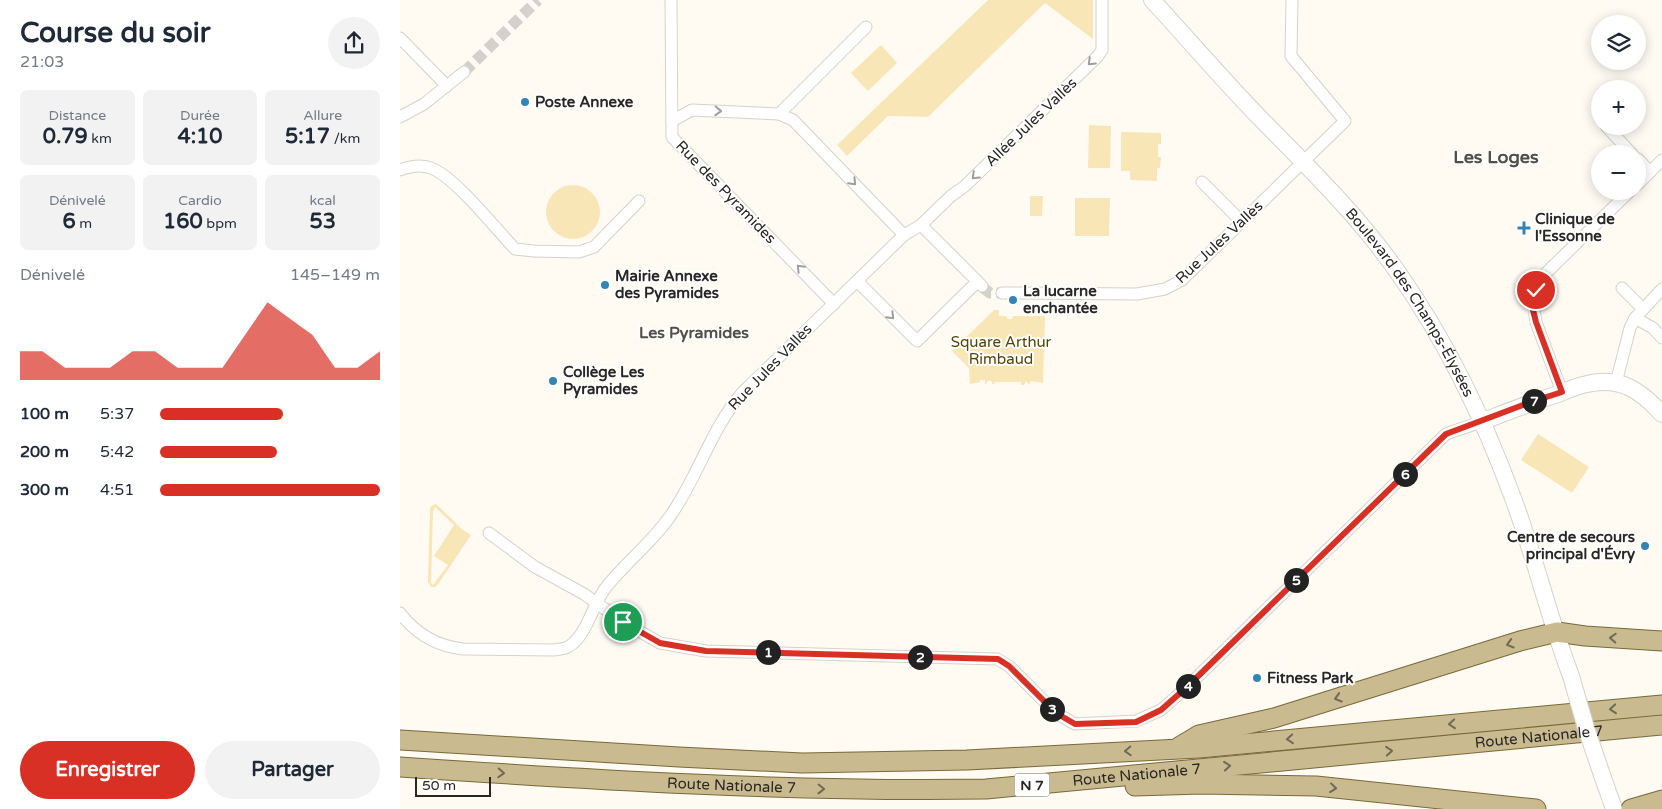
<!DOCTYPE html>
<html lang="fr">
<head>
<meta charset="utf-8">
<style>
	:root { --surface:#fff; --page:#f2f2f3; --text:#1f2937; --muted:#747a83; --accent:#d93025 }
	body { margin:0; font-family:"Varela Round",sans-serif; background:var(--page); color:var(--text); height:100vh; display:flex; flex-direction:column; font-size:19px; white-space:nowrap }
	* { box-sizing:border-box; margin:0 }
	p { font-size:16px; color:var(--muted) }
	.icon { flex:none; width:28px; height:28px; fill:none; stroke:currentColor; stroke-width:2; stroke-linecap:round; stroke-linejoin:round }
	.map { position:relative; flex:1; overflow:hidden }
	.panel { display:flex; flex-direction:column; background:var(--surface); width:400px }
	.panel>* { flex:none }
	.fabs { position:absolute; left:1191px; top:15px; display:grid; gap:10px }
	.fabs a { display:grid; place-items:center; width:55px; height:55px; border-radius:50%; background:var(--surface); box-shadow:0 2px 12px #0003; font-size:25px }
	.scale { position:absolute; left:15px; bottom:12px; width:76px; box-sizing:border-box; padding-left:5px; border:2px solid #282724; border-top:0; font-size:14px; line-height:18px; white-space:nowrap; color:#282724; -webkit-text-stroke:4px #fff; paint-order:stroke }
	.pin { position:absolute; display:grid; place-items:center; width:42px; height:42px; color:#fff; margin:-21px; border:2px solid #fff; border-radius:50%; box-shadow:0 1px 5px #0007 }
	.km { position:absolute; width:25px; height:25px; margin:-12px; border-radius:50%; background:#222; color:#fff; font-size:14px; line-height:25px; text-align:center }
	.round { display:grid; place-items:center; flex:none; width:52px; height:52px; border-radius:26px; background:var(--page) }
	.headline { display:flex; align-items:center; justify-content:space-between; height:85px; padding:0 20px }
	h1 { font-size:28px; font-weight:800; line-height:38px }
	.stats { display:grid; grid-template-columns:repeat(3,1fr); gap:8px; height:85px; padding:5px 20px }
	.stats div { display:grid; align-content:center; border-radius:8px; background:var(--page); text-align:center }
	.stats b { font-size:21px; font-weight:800 }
	.stats small { font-size:14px; font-weight:400 }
	.stats p { font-size:14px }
	.chart { height:140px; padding:10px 20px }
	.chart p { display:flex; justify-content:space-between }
	.chart svg { width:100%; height:90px; margin-top:5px; fill:var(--accent); opacity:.7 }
	.primary-button { display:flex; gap:10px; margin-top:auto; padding:10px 20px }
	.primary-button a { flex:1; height:58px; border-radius:30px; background:var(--accent); color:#fff; font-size:20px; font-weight:800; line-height:58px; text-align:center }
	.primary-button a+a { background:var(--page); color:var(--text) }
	ul { padding:0 20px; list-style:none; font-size:16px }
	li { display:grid; grid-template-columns:80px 60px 1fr; align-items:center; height:38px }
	li i { height:12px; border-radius:6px; background:var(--accent) }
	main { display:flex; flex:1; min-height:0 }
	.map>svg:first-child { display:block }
</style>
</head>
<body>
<main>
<section class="panel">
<div class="headline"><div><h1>Course du soir</h1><p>21:03</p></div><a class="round"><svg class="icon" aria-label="share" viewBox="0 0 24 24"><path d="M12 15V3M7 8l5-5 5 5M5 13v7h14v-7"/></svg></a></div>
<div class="stats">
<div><p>Distance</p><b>0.79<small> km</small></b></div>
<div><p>Durée</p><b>4:10</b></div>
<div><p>Allure</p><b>5:17<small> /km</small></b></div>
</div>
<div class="stats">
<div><p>Dénivelé</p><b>6<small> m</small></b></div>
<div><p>Cardio</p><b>160<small> bpm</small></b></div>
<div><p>kcal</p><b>53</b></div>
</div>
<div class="chart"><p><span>Dénivelé</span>145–149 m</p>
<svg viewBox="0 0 160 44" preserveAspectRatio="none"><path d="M0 44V30L10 30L20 38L30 38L40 38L50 30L60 30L70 38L80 38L90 38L100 22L110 6L120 14L130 22L140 38L150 38L160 30V44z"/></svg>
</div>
<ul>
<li><b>100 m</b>5:37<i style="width:56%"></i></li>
<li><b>200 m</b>5:42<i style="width:53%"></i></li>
<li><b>300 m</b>4:51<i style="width:100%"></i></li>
</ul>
<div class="primary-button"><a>Enregistrer</a><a>Partager</a></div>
</section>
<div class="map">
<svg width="1262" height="809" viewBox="0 0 1262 809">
	<rect width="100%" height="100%" fill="#fffbf3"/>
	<!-- green -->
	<g fill="#f8e6b6" fill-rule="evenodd">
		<polygon points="588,0 693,0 693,39 645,3 528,117 488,116 447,156 437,145"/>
		<polygon points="481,45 497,63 468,91 451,73"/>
		<polygon points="689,125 711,126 710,168 688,168"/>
		<polygon points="721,132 761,133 761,144 758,144 758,157 761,157 760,168 757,168 757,181 730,180 730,171 721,171"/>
		<circle cx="173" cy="212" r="27"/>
		<polygon points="630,196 643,196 642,216 630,216"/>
		<polygon points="675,198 710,198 709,236 675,236"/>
		<polygon points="594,310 599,310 599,316 606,316 608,319 612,319 613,316 645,316 643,383 630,381 630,385 626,381 624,385 621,385 621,382 595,382 594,384 592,384 592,382 589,380 585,385 585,380 580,380 580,382 570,384 569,368 552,351"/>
		<polygon points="1138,434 1189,467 1172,493 1121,460"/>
		<path d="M36 504 62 529 71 535 39 583 35 587H31L28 582 30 509 31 506ZM35 507 54 525 34 556 48 565 33 585 31 583 33 512Z"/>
	</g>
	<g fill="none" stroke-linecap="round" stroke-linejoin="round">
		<!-- street-tunnel -->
		<g stroke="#d4d1ca" stroke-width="11" stroke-dasharray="11 5.5" stroke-linecap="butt">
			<polyline points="64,72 138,0"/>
			<polyline points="582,287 590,293 602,293"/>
		</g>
		<!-- street casing -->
		<g stroke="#d5d2ca" stroke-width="13">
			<g id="street">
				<polyline points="271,0 272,137 434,304"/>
				<polyline points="0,38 47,86"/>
				<polyline points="379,114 466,27"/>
				<polyline points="0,117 24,104 64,72"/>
				<polyline points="272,121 292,110 379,114 393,120 504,235"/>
				<polyline points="1206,126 1232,154"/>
				<polyline points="1238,159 1250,172"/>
				<path d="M0 170C10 166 20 164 31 168 55 177 96 229 115 249L134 251 179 252 194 247 239 201"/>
				<polyline points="802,182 841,221"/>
				<polyline points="1238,184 1262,160"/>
				<polyline points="521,225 582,286"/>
				<polyline points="457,281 517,341 577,282"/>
				<polyline points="1222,288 1242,308"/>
				<polyline points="602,293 737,294 765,289 782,280 945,121 891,56 892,0"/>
				<polyline points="1235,318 1253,328 1262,338"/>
				<polyline points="1216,383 1230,328 1235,318 1262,289"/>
				<path d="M1162 392 1136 322C1132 302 1135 288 1147 272L1230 191"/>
				<polyline points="89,533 135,567 184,594 223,622 260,643 306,651 597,659 609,666 656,713 675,724 736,721 761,710 788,686 1046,434 1081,422"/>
				<path d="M0 613C16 634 37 646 63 649L154 650C158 649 165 649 168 647 188 635 193 602 207 586 228 560 255 540 273 512 299 473 312 428 342 393L504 235 521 225 551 196 565 186 698 56 702 50V0"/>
			</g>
		</g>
		<!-- secondary casing -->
		<g stroke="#d5d2ca" stroke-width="18">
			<g id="secondary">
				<path id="s1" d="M752 0C788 39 822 79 859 117 908 167 959 216 999 274 1046 341 1085 422 1113 498 1135 557 1149 618 1171 676"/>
				<path d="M1081 422C1107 412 1132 402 1158 394 1168 390 1177 386 1187 384 1221 376 1241 391 1262 414"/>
				<polyline points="1201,772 1214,809"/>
			</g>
		</g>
		<!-- primary casing -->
		<g stroke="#796939" stroke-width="21">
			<g id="primary">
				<polyline points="0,740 279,757 402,763 567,760 799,748 1262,705"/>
				<polyline points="779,747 799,735 874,718 1120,641 1157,632 1185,636 1262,641"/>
				<path id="s2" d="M0 767C195 780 391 792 586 789L1262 725"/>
				<polyline points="735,786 801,784 916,786 1136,809"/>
				<polyline points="1231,809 1262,800"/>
			</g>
		</g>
		<!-- street -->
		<use href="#street" stroke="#fff" stroke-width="11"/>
		<!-- secondary -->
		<use href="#secondary" stroke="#fff" stroke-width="16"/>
		<!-- primary -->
		<use href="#primary" stroke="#c9ba8f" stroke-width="19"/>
		<!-- secondary-bridge casing -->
		<g stroke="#d5d2ca" stroke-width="18" stroke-linecap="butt">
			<polyline id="secondary-bridge" points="1171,676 1186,728 1201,772"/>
		</g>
		<!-- secondary-bridge -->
		<use href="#secondary-bridge" stroke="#fff" stroke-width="16"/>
	</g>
	<!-- one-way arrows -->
	<defs><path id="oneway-chevron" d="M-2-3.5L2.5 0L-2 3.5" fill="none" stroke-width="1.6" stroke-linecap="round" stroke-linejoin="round" transform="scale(1.25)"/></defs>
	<g stroke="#9e9e9c">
		<use href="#oneway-chevron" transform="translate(691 62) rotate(136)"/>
		<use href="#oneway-chevron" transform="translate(318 111) rotate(2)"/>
		<use href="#oneway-chevron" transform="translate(575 176) rotate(136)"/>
		<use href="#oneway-chevron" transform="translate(453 182) rotate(46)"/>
		<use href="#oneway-chevron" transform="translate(400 268) rotate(-134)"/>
		<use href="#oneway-chevron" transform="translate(491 316) rotate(45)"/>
	</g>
	<g stroke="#706954">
		<use href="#oneway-chevron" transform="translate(1213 638) rotate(-177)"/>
		<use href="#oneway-chevron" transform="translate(1110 644) rotate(163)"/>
		<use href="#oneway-chevron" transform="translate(938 698) rotate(163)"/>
		<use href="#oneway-chevron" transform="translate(1213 709) rotate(175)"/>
		<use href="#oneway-chevron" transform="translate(1052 724) rotate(175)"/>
		<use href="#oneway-chevron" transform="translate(890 739) rotate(175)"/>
		<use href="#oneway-chevron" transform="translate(728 751) rotate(177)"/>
		<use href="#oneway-chevron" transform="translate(989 751) rotate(-5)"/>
		<use href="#oneway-chevron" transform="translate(827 766) rotate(-5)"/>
		<use href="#oneway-chevron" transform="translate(101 773) rotate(3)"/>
		<use href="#oneway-chevron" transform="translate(933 788) rotate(6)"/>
		<use href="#oneway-chevron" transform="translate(421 789) rotate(1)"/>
	</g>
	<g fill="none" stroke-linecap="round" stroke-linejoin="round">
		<!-- route casing -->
		<g stroke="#fff" stroke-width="10">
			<polyline id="route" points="223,622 260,643 306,651 598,659 609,666 656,713 675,724 736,722 761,710 788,686 1046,434 1131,402 1162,392 1136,322 1133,310 1136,290"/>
		</g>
		<!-- route -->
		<use href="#route" stroke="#d93025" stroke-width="6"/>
	</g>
	<!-- markers -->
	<g fill="#3484b5" stroke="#fff" stroke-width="2">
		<circle cx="125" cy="102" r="5"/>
		<path d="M1121.5 220.5h5v5h5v5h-5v5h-5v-5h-5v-5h5z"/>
		<circle cx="205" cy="285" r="5"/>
		<circle cx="613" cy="300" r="5"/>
		<circle cx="153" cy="381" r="5"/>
		<circle cx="1245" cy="546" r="5"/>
		<circle cx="857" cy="678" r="5"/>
	</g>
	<g text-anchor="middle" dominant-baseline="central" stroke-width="4" stroke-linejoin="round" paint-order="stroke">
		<!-- shield labels -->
		<rect fill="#fff" stroke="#686866" stroke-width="1" x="614.5" y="773.5" width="35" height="23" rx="4"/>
		<g font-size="14" font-weight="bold" fill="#282724">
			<text x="632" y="785">N 7</text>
		</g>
		<!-- poi labels -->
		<g font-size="15" font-weight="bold" fill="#282724" stroke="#fff" text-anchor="start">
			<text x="135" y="102">Poste Annexe</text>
			<text x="1135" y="219">Clinique de<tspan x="1135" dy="17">l'Essonne</tspan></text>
			<text x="215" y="276">Mairie Annexe<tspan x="215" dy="17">des Pyramides</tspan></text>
			<text x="623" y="291">La lucarne<tspan x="623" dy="17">enchantée</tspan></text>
			<text x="163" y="372">Collège Les<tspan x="163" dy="17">Pyramides</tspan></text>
			<text x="1235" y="537" text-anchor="end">Centre de secours<tspan x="1235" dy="17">principal d'Évry</tspan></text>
			<text x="867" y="678">Fitness Park</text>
		</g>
		<!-- street labels -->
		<g font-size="15" fill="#282724" stroke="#fff">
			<text transform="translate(631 122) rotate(-44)">Allée Jules Vallès</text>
			<text transform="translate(326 192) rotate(46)">Rue des Pyramides</text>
			<text transform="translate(819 242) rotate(-43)">Rue Jules Vallès</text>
			<text stroke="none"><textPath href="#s1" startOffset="399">Boulevard des Champs-Élysées</textPath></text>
			<text transform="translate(370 367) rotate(-46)">Rue Jules Vallès</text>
			<text stroke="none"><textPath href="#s2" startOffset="1142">Route Nationale 7</textPath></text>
			<text stroke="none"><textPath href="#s2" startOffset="738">Route Nationale 7</textPath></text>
			<text stroke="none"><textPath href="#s2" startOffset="332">Route Nationale 7</textPath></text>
		</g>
		<!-- park labels -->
		<g font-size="15" fill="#554305" stroke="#fff">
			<text x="601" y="342">Square Arthur<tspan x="601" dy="17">Rimbaud</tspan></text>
		</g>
		<!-- neighbourhood labels -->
		<g font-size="16" font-weight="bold" fill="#524f49" stroke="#fff">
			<text x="294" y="333">Les Pyramides</text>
		</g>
		<!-- quarter labels -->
		<g font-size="18" font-weight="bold" fill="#524f49" stroke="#fff">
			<text x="1096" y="157">Les Loges</text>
		</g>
	</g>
</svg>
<div class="fabs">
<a><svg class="icon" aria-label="layers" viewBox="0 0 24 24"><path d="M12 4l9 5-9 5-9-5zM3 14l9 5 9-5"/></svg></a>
<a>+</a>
<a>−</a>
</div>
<div class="scale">50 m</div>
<div class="pin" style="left:223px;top:622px;background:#1e9e55"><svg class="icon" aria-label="arrive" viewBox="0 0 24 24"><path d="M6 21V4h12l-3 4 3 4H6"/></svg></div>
<div class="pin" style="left:1136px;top:290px;background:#d93025"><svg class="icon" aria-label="check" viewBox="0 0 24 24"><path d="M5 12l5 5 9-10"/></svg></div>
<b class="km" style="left:368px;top:652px">1</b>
<b class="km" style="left:520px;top:657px">2</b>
<b class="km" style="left:652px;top:709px">3</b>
<b class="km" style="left:788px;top:686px">4</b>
<b class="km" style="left:896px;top:580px">5</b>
<b class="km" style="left:1005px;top:474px">6</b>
<b class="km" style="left:1134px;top:401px">7</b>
</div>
</main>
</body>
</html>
